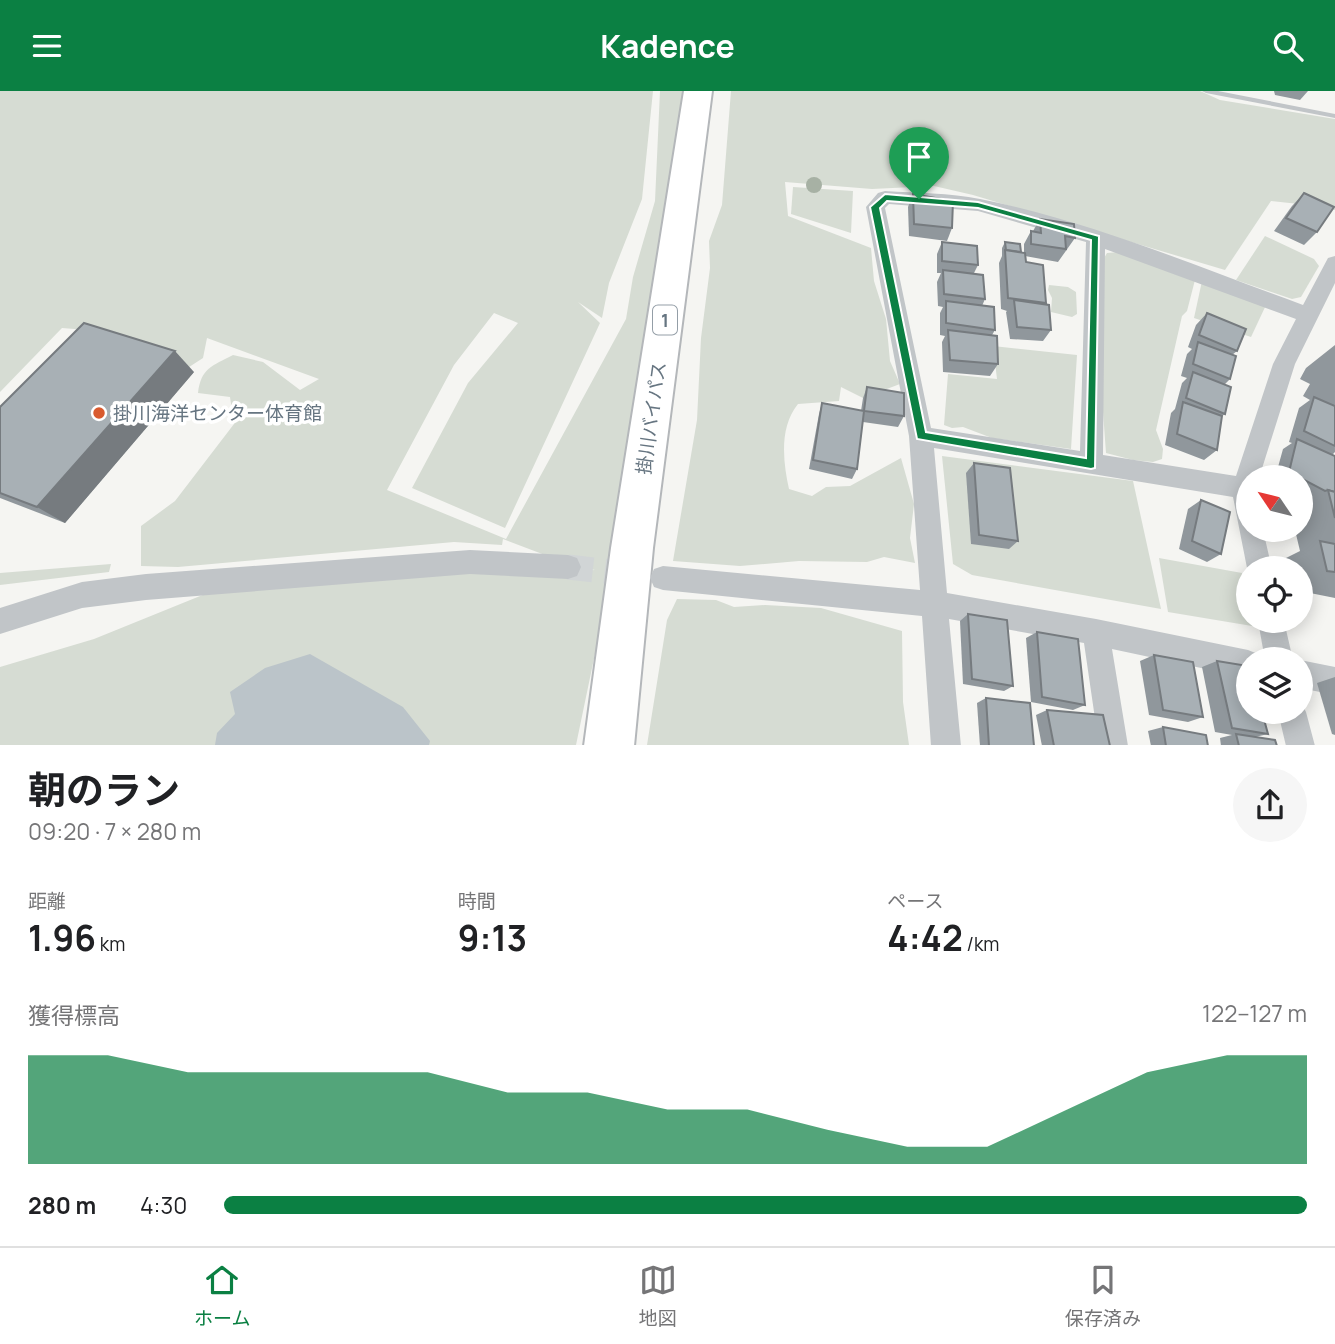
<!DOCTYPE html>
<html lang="ja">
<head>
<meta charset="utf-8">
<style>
	:root { --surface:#fff; --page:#f6f6f6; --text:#202124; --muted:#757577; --line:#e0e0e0; --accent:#0b8043 }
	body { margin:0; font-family:Manrope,"Noto Sans JP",sans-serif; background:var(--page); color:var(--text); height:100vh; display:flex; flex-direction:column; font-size:26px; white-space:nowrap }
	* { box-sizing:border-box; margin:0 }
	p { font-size:23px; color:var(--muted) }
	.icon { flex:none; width:38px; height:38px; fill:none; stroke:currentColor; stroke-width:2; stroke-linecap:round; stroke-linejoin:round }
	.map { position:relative; height:654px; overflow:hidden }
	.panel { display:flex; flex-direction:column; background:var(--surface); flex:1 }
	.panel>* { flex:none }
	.needle { width:46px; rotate:305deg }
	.tools { position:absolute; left:1236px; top:374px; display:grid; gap:14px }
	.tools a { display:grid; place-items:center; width:77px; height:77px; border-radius:50%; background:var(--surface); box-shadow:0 4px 18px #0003; font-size:35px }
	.pin { position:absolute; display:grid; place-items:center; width:60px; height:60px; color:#fff; margin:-72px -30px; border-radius:50% 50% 50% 0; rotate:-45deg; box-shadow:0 0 7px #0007 }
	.pin .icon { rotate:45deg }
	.round { display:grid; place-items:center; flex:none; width:74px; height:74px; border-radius:37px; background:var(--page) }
	.overview { display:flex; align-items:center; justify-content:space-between; height:119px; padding:0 28px }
	h1 { font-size:38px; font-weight:700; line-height:52px }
	.figures { display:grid; grid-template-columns:repeat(3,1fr); gap:10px; height:119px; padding:7px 28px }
	.figures div { display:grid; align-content:center }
	.figures b { font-size:35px; font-weight:700 }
	.figures small { font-size:19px; font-weight:400 }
	.figures p { font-size:19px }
	.chart { height:196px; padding:14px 28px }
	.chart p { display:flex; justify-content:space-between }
	.chart svg { width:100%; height:126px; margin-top:7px; fill:var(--accent); opacity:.7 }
	ul { padding:0 28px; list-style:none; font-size:23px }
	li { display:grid; grid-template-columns:112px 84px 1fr; align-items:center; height:52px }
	li i { height:18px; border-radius:9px; background:var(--accent) }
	header { display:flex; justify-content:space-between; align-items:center; height:91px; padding:0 28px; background:var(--accent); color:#fff; font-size:32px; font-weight:700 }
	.menu { display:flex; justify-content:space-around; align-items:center; height:98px; border-top:2px solid var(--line); background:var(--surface); font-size:19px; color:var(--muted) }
	.menu a { display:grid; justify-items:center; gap:4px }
	.menu .on { color:var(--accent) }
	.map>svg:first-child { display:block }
</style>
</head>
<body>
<header><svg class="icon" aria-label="menu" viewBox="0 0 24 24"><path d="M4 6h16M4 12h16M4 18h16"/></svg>Kadence<svg class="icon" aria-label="search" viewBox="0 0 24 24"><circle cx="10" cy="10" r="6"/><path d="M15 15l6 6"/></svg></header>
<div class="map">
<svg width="1335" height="655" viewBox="0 0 1335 655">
	<rect width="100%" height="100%" fill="#f5f5f2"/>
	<!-- green -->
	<g fill="#d6dcd3">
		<path d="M0 0H653L642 108 609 192 602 227 578 211 600 232 505 437 412 397 468 292 518 232 494 222 454 274 387 399 506 448 626 228 633 186 655 110 660 0H688L675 101 646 233 612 481 576 654H0V576L94 548 210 501 380 480 492 483 595 479 574 475 503 448 502 454 454 451 178 476 141 475V435L175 410 234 333 230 306 198 302C201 277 212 275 233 264L263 271 300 299 319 288 207 247 203 267 186 278 99 240 62 237 0 301Z"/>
		<path d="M731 0H1200L1220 9 1335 28V119L1327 116 1271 110 1225 179 973 104 934 95 872 98 785 91 788 125 871 157 874 190 886 228 890 270 900 293 863 307 841 296 839 310 798 313C779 336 783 371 789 398L812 405 826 396 850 395 901 367 914 413 910 447 915 472 884 466 867 471 799 470 740 475 673 470 697 329 701 247 710 177 709 150 722 114Z"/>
		<polygon points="793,96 853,100 851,142 791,123"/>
		<polygon points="1265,145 1314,168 1319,175 1301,206 1292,208 1236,189"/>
		<polygon points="1119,161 1195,189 1187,220 1182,225 1156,339 1163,358 1162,368 1153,371 1133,369 1106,362 1102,307 1103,169 1107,162"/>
		<polygon points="1202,190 1266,214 1251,246 1194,227"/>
		<polygon points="1049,194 1068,196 1076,201 1077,223 1072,226 1051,221 1052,207 1048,199"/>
		<polygon points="993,255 1077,264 1071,358 992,347 963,336 952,337 944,334 948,283 997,288"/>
		<polygon points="942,365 1133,390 1161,518 972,484 953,473"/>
		<polygon points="1159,467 1242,482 1248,502 1248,530 1256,530 1258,536 1168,521"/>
		<polygon points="111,473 109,481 0,494 0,482"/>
		<polygon points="677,508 716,509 734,516 765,514 821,517 902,540 903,611 909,654 647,654 667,529"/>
	</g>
	<!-- water -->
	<polygon fill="#bbc4c9" points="310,563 403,616 430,650 429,654 215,654 217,642 235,623 230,601 265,577"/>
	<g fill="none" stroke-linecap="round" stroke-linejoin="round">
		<!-- street-tunnel -->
		<polyline stroke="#d1d5d6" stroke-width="25" stroke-dasharray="25 12" stroke-linecap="butt" points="568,476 639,484"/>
		<!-- highway casing -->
		<g stroke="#b4b7ba" stroke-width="4">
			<polygon id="highway" points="684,0 712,0 653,457 634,655 584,655 611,457"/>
		</g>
		<!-- lane -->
		<polygon fill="#c1c5c8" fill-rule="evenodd" points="1202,0 1218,0 1335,23 1335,27 1206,2"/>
		<!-- street -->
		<g fill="#c1c5c8" fill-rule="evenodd">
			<path d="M885 100C916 102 950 102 980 108 1091 130 1198 176 1303 214L1328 167 1335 165V192L1295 273 1259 387H1248V439H1263L1272 478H1248V482L1233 406 934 357 947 502 1096 528 1248 559 1258 563 1260 569H1248V587L1112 558 1128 655H1099L1084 552 949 528 961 655H931L922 525 663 499 654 496 650 487 654 478 663 475 920 499 909 345 866 116 878 102ZM889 113 978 120 1086 151 1080 360 931 337 885 117ZM1105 158 1296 228 1273 273 1236 385 1103 364Z"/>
			<polygon points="470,459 568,464 577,467 581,476 577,485 568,488 470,483 146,509 82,517 0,543 0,517 82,491 146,483"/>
			<polygon points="1258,530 1284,530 1293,569 1265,569"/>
			<polygon points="1300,569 1335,576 1335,604 1300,597"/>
			<polygon points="1300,610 1306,621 1315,655 1286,655 1278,621 1300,621"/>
		</g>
		<!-- highway -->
		<use href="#highway" fill="#fff" fill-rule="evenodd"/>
	</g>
	<!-- trees -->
	<circle fill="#a7b1a4" cx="814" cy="94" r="8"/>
	<!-- wall -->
	<g fill="#90979c">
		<polygon points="1274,0 1308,0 1300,9 1275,4"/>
		<polygon points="1304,102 1317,141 1304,154 1274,140 1292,115"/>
		<polygon points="913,103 952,137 947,150 909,145 908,116"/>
		<polygon points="1040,128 1075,147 1058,171 1025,165 1026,171 1046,212 1045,213 1051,239 1043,250 1010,248 1006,221 1007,220 1001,218 999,172 1002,165 1002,157 1005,151 1021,161 1024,162 1024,153 1031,140 1033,140"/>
		<polygon points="942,151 978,174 974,182 985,208 982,215 995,239 992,244 998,273 990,285 943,281 942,251 945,245 940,244 940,222 943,216 938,215 937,191 941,182 937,182 937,163"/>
		<polygon points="1207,222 1237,260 1232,264 1230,288 1225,293 1225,323 1222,325 1217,359 1204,369 1165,354 1171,322 1175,318 1182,292 1187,287 1181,285 1187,263 1192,258 1188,256 1196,234"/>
		<polygon points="1335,254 1335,361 1332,364 1335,427 1335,507 1300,500 1300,478 1284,478 1282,469 1300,460 1295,439 1300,439 1300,415 1309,410 1300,405 1300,387 1275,387 1283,358 1292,352 1289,351 1299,317 1310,309 1303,305 1310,293 1300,288 1306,277"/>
		<polygon points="194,281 65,432 0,407 0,316"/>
		<polygon points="867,296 904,325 898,336 863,331 857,378 852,388 809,378 819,323 822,312 861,320 863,307"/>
		<polygon points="974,372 1018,450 1009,458 971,453 966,382"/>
		<polygon points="1201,409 1221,463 1207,471 1179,458 1188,418"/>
		<polygon points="968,523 1013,595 1004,600 963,593 960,530"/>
		<polygon points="1037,541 1085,614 1073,619 1031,611 1026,547"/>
		<polygon points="1154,564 1203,626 1188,631 1149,624 1140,570"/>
		<polygon points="1217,570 1268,643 1255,646 1277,655 1221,655 1220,647 1232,644 1215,641 1202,576"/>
		<polygon points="1335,586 1335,644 1332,643 1317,592"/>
		<polygon points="986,607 1034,655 980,655 977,612"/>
		<polygon points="1047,619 1110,655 1042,655 1036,624"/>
		<polygon points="1163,636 1208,655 1151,655 1148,640"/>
	</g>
	<!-- shaded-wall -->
	<polygon fill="#767b7f" points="175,260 194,281 65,432 37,416"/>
	<!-- building -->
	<g fill="#a8b0b5" stroke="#767b7f" stroke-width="2">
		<polygon points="1304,102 1334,116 1317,141 1286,127"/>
		<polygon points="913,103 953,110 952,137 914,133"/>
		<polygon points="1040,128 1074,133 1075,147 1065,145 1066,158 1031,153 1031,140 1041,142"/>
		<polygon points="942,151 977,155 978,174 942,170"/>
		<polygon points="1005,151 1020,153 1021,161 1006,159"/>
		<polygon points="1005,159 1025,162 1026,171 1043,174 1046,212 1008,207"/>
		<polygon points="943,179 983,184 985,208 944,203"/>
		<polygon points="1014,209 1049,214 1051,239 1017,236"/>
		<polygon points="946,210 994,216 995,239 946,232"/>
		<polygon points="1207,222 1246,238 1237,260 1199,244"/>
		<polygon points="84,232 175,260 37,416 0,402 0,316"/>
		<polygon points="948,239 997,245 998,273 950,269"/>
		<polygon points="1198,251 1236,265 1230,288 1193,273"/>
		<polygon points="1193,281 1231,296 1225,323 1186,307"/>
		<polygon points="867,296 904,302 904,325 864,320"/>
		<polygon points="1314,306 1335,315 1335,355 1304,340"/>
		<polygon points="1183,311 1222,325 1217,359 1177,343"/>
		<polygon points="822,312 864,320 857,378 813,369"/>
		<polygon points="1297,348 1335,365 1335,401 1328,399 1325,400 1289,381"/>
		<polygon points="974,372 1010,377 1018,450 979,444"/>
		<polygon points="1328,399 1335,401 1335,427"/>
		<polygon points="1201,409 1230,421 1221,463 1192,450"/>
		<polygon points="1320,450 1335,453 1335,481 1327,480"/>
		<polygon points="968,523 1007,529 1013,595 972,588"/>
		<polygon points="1037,541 1078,548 1085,614 1042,606"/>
		<polygon points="1154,564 1193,571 1203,626 1163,619"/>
		<polygon points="1217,570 1248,575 1248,621 1262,621 1268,643 1232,637"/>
		<polygon points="986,607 1030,612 1034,655 989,655"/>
		<polygon points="1047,619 1103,624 1110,655 1054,655"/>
		<polygon points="1163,636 1206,644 1208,655 1166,655"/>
		<polygon points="1236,643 1275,649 1277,655 1239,655"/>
	</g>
	<!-- route -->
	<path fill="#0b8043" stroke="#fff" stroke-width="2" fill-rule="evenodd" d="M885 103 978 111 1099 145 1095 377 1091 378 917 348 870 116ZM887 110 978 117 1091 149 1086 367 926 341 880 117Z"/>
	<!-- markers -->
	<circle fill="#d95a2e" stroke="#fff" stroke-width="2.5" cx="99" cy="322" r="7"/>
	<g text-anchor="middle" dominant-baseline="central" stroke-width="7" stroke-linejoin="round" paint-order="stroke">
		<!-- shield labels -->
		<rect fill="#fff" stroke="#949ea7" stroke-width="2" x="653" y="214.5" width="24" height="29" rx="5"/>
		<g font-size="18" font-weight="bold" fill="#667581">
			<text x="665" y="229">1</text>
		</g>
		<!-- poi labels -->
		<g font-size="19" fill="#667581" stroke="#fff" text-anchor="start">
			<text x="113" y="322">掛川海洋センター体育館</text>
		</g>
		<!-- street labels -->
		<g font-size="19" fill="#667581" stroke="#fff">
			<text transform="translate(651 327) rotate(-82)">掛川バイパス</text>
		</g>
	</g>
</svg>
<div class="tools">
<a><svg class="needle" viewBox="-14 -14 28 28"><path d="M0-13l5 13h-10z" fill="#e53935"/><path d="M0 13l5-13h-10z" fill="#757577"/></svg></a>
<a><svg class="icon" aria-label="locate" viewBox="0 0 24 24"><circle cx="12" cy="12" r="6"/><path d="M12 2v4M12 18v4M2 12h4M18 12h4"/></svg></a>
<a><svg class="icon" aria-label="layers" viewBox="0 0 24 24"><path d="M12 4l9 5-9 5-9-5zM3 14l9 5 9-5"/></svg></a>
</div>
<div class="pin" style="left:919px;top:108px;background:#1e9e55"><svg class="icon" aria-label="arrive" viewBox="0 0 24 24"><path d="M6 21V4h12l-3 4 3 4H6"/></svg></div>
</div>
<section class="panel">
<div class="overview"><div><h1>朝のラン</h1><p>09:20 · 7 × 280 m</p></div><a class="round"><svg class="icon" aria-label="share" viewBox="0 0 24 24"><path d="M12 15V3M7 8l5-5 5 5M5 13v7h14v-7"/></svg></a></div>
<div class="figures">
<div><p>距離</p><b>1.96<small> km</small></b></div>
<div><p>時間</p><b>9:13</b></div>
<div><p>ペース</p><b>4:42<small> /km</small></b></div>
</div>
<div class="chart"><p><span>獲得標高</span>122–127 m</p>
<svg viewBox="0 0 160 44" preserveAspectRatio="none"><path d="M0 44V6L10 6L20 12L30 12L40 12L50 12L60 19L70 19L80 25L90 25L100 32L110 38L120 38L130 25L140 12L150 6L160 6V44z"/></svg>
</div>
<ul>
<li><b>280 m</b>4:30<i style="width:100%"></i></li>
</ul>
</section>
<nav class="menu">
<a class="on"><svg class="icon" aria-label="home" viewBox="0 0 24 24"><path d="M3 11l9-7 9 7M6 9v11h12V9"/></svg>ホーム</a>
<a><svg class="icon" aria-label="map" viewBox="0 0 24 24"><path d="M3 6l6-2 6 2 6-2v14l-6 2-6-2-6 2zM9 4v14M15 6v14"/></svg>地図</a>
<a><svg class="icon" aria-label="saved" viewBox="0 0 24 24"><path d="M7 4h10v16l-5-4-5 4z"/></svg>保存済み</a>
</nav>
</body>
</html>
